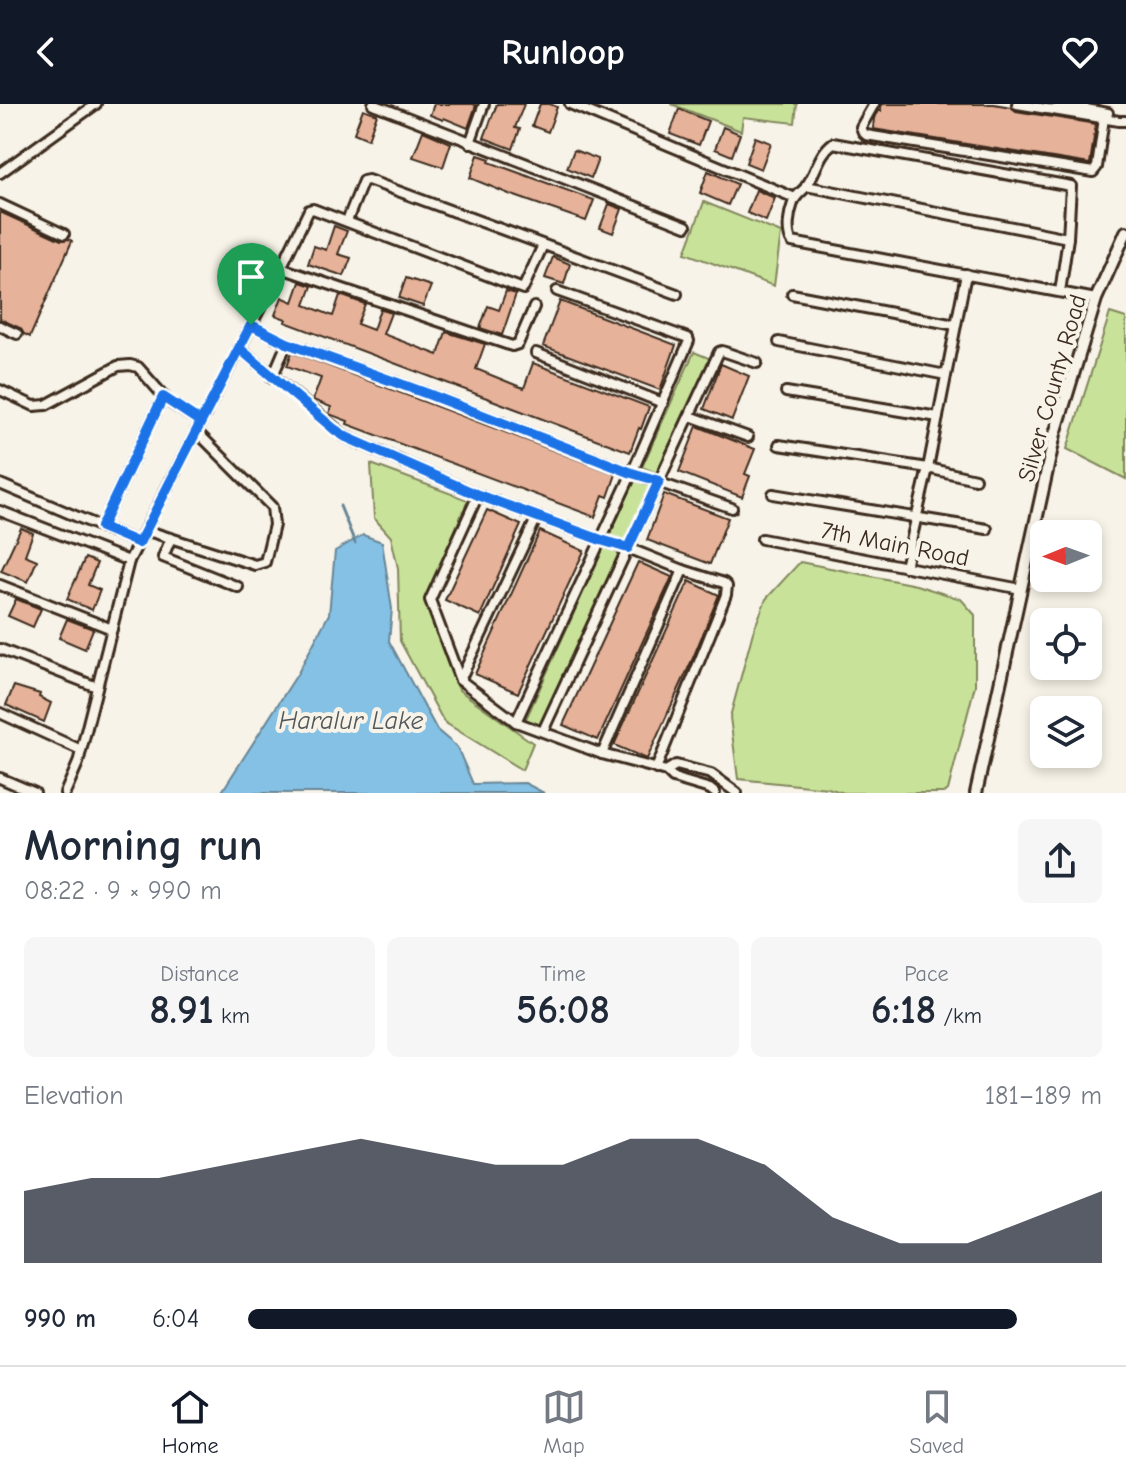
<!DOCTYPE html>
<html lang="en">
<head>
<meta charset="utf-8">
<style>
	:root { --surface:#fff; --page:#f6f6f7; --text:#1f2937; --muted:#747a83; --line:#e0e1e3; --accent:#111827 }
	body { margin:0; font-family:"Comic Neue",sans-serif; background:var(--page); color:var(--text); height:100vh; display:flex; flex-direction:column; font-size:30px; white-space:nowrap }
	* { box-sizing:border-box; margin:0 }
	p { font-size:26px; color:var(--muted) }
	.icon { flex:none; width:44px; height:44px; fill:none; stroke:currentColor; stroke-width:2; stroke-linecap:round; stroke-linejoin:round }
	.map { position:relative; height:689px; overflow:hidden }
	.drawer { display:flex; flex-direction:column; background:var(--surface); flex:1 }
	.drawer>* { flex:none }
	.needle { width:52px; rotate:269deg }
	.fabs { position:absolute; left:1030px; top:416px; display:grid; gap:16px }
	.fabs a { display:grid; place-items:center; width:72px; height:72px; border-radius:12px; background:var(--surface); box-shadow:0 4px 12px #0003; font-size:40px }
	.pin { position:absolute; display:grid; place-items:center; width:68px; height:68px; color:#fff; margin:-82px -34px; border-radius:50% 50% 50% 0; rotate:-45deg; box-shadow:0 0 8px #0007 }
	.pin .icon { rotate:45deg }
	.round { display:grid; place-items:center; flex:none; width:84px; height:84px; border-radius:12px; background:var(--page) }
	.overview { display:flex; align-items:center; justify-content:space-between; height:136px; padding:0 24px }
	h1 { font-size:44px; font-weight:600; line-height:60px }
	.metrics { display:grid; grid-template-columns:repeat(3,1fr); gap:12px; height:136px; padding:8px 24px }
	.metrics div { display:grid; align-content:center; border-radius:12px; background:var(--page); text-align:center }
	.metrics b { font-size:40px; font-weight:600 }
	.metrics small { font-size:22px; font-weight:400 }
	.metrics p { font-size:22px }
	.chart { height:224px; padding:16px 24px }
	.chart p { display:flex; justify-content:space-between }
	.chart svg { width:100%; height:144px; margin-top:8px; fill:var(--accent); opacity:.7 }
	ul { padding:0 24px; list-style:none; font-size:26px }
	li { display:grid; grid-template-columns:128px 96px 1fr; align-items:center; height:60px }
	li i { height:20px; border-radius:10px; background:var(--accent) }
	header { display:flex; justify-content:space-between; align-items:center; height:104px; padding:0 24px; background:var(--accent); color:#fff; font-size:36px; font-weight:600 }
	.dock { display:flex; justify-content:space-around; align-items:center; height:112px; border-top:2px solid var(--line); background:var(--surface); font-size:22px; color:var(--muted) }
	.dock a { display:grid; justify-items:center; gap:4px }
	.dock .current { color:var(--accent) }
	.map>svg:first-child { display:block }
</style>
</head>
<body>
<header><svg class="icon" aria-label="back" viewBox="0 0 24 24"><path d="M15 5l-7 7 7 7"/></svg>Runloop<svg class="icon" aria-label="heart" viewBox="0 0 24 24"><path d="M12 20l-8-8c-3-5 5-10 8-4 3-6 11-1 8 4z"/></svg></header>
<div class="map">
<svg width="1126" height="689" viewBox="0 0 1126 689">
	<rect width="100%" height="100%" fill="#f7f3e8"/>
	<filter id="ink" filterUnits="userSpaceOnUse"><feTurbulence type="fractalNoise" baseFrequency=".0125" numOctaves="2"/><feDisplacementMap in="SourceGraphic" scale="16" xChannelSelector="R" yChannelSelector="G"/><feConvolveMatrix kernelMatrix="1 2 1 2 8 2 1 2 1" color-interpolation-filters="sRGB"/></filter>
	<g filter="url(#ink)">
		<!-- green -->
		<g fill="#c8e399" stroke="#82865c" stroke-width="2">
			<polygon points="671,0 797,0 795,19 743,13 741,27"/>
			<polygon points="704,98 781,129 774,182 685,149"/>
			<polygon points="1110,209 1126,214 1126,375 1067,345"/>
			<polygon points="694,248 711,255 659,370 642,363"/>
			<polygon points="371,360 468,396 426,493 459,586 533,639 522,666 444,618 400,537 398,464 391,433 374,414"/>
			<polygon points="636,373 652,380 625,440 609,433"/>
			<polygon points="604,442 619,449 540,624 525,617"/>
			<polygon points="800,458 916,481 961,495 975,511 975,581 948,686 943,689 844,689 828,684 738,675 730,613 753,528 766,495"/>
		</g>
		<!-- water -->
		<polygon fill="#85c1e5" stroke="#678595" stroke-width="2" points="363,431 382,438 392,505 389,537 437,626 457,643 473,680 525,679 544,689 221,689 298,569 329,510 335,447"/>
		<g fill="none" stroke-linecap="round" stroke-linejoin="round">
			<!-- stream -->
			<polyline stroke="#678595" stroke-width="3" points="340,402 355,439"/>
		</g>
		<!-- building -->
		<g fill="#e6b299" stroke="#3b2a1e" stroke-width="2">
			<polygon points="434,0 473,0 476,1 468,24 444,14 443,16 430,11"/>
			<polygon points="497,0 524,0 515,24 520,25 513,45 484,34"/>
			<polygon points="540,0 550,0 557,3 548,28 532,22"/>
			<polygon points="881,0 994,0 1011,3 1016,7 1096,20 1090,60 873,25 874,14 878,7 881,7"/>
			<polygon points="363,5 377,10 368,35 354,29"/>
			<polygon points="679,5 708,17 699,41 670,30"/>
			<polygon points="723,23 740,30 732,52 715,45"/>
			<polygon points="423,27 451,39 443,63 413,53"/>
			<polygon points="755,33 771,39 761,65 746,59"/>
			<polygon points="574,46 598,55 591,74 567,64"/>
			<polygon points="478,51 490,55 489,58 594,96 586,117 509,90 470,74"/>
			<polygon points="708,67 737,80 728,101 700,89"/>
			<polygon points="756,86 775,94 766,117 747,109"/>
			<polygon points="609,100 622,105 613,129 600,124"/>
			<polygon points="0,108 61,136 69,135 72,137 30,233 24,230 20,224 0,215"/>
			<polygon points="334,122 347,127 338,150 351,154 344,172 308,160 314,142 326,146"/>
			<polygon points="553,153 570,160 564,180 545,174"/>
			<polygon points="406,174 431,182 423,202 399,194"/>
			<polygon points="300,178 312,182 305,201 333,212 340,191 365,200 357,220 373,226 380,205 383,206 391,209 383,230 438,251 446,228 485,240 476,265 518,282 524,284 533,259 649,303 641,325 639,324 630,348 285,218 286,215 275,211 282,193 293,198"/>
			<polygon points="506,187 516,190 502,231 480,224 488,202 499,206"/>
			<polygon points="560,197 676,241 660,286 543,242"/>
			<polygon points="292,248 616,370 608,393 603,391 595,413 347,320 348,317 329,310 331,303 313,296 321,274 287,262"/>
			<polygon points="721,260 749,272 732,316 704,305"/>
			<polygon points="697,322 755,345 745,370 750,372 742,393 679,368"/>
			<polygon points="664,390 728,414 710,460 647,436"/>
			<polygon points="487,406 521,421 480,512 445,496"/>
			<polygon points="21,424 33,429 25,451 37,456 28,478 1,467"/>
			<polygon points="540,427 584,447 518,589 475,570"/>
			<polygon points="85,454 97,459 88,481 100,486 92,506 67,495"/>
			<polygon points="638,458 672,473 598,636 563,621"/>
			<polygon points="689,477 719,491 693,554 647,655 614,641"/>
			<polygon points="16,495 41,505 33,523 8,512"/>
			<polygon points="67,515 93,525 85,545 59,534"/>
			<polygon points="14,582 40,590 39,593 51,599 44,618 6,601"/>
		</g>
		<g fill="none" stroke-linecap="round" stroke-linejoin="round">
			<!-- minor casing -->
			<g stroke="#3b2a1e" stroke-width="14">
				<g id="minor">
					<polyline points="373,0 686,122"/>
					<polyline points="570,0 795,94"/>
					<polyline points="874,0 861,23 863,28 866,31 1093,68 1097,63 1104,14"/>
					<polyline points="1017,0 1119,17 1125,17"/>
					<polyline points="1058,0 1108,9"/>
					<polyline points="470,39 484,0"/>
					<polyline points="0,69 96,0"/>
					<polyline points="806,82 1068,134"/>
					<polyline points="0,100 64,130"/>
					<polyline points="347,117 363,77 368,76 677,190"/>
					<polyline points="281,164 512,242 518,240 534,203"/>
					<path d="M1060 188 1068 134 1071 82 833 39C818 50 816 70 805 84 800 89 795 92 793 99 789 110 786 128 792 138L1096 195"/>
					<polyline points="792,190 955,221"/>
					<polyline points="251,221 287,239 428,290 632,369 732,404"/>
					<polyline points="0,222 17,230"/>
					<polyline points="779,238 946,271"/>
					<polyline points="239,244 346,333 478,391"/>
					<polyline points="536,249 663,299"/>
					<polyline points="272,274 287,239"/>
					<polyline points="0,286 34,302 46,301 118,262 130,261 138,263 168,297 201,318"/>
					<polyline points="786,288 938,313"/>
					<polyline points="690,312 748,333"/>
					<polyline points="779,341 928,364 975,375"/>
					<polyline points="0,380 139,439"/>
					<polyline points="773,390 987,425"/>
					<polyline points="0,407 129,457 78,659 65,689"/>
					<polyline points="101,423 163,293"/>
					<polyline points="145,426 255,461 265,458 274,421 272,403 196,327"/>
					<polyline points="171,434 163,453 238,483"/>
					<polyline points="762,435 1021,485"/>
					<polyline points="129,457 281,164 309,106 313,105 523,185 543,141"/>
					<polyline points="905,463 928,364 966,170"/>
					<polyline points="0,481 112,525"/>
					<polyline points="0,545 97,583"/>
					<polyline points="460,576 537,413"/>
					<polyline points="0,609 81,646"/>
					<polyline points="516,618 632,369 689,237 688,234 557,187"/>
					<polyline points="543,627 719,248 722,247 757,259"/>
					<polyline points="602,650 683,466"/>
					<polyline points="656,665 726,491 727,482 724,479 683,466 628,444 601,436 478,391 430,496 460,576 516,618 602,650 666,667 673,674 710,685 715,689"/>
					<polyline points="666,667 676,661 711,670 737,689"/>
					<polyline points="0,674 35,689"/>
				</g>
			</g>
			<!-- tertiary casing -->
			<g stroke="#3b2a1e" stroke-width="16">
				<polyline id="tertiary" points="976,689 1055,330 1096,195 1126,128"/>
			</g>
			<!-- minor -->
			<use href="#minor" stroke="#f7f3e8" stroke-width="8"/>
			<!-- tertiary -->
			<use href="#tertiary" stroke="#f7f3e8" stroke-width="10"/>
		</g>
	</g>
	<g fill="none" stroke-linecap="round" stroke-linejoin="round" filter="url(#ink)">
		<!-- route casing -->
		<g stroke="#fff" stroke-width="16">
			<polyline id="route" points="251,221 239,244 139,439 101,423 163,293 201,318 239,244 334,325 346,333 478,391 601,436 628,444 659,377 632,369 428,290 287,239 251,221"/>
		</g>
		<!-- route -->
		<use href="#route" stroke="#1a73e8" stroke-width="10"/>
	</g>
	<g text-anchor="middle" dominant-baseline="central" stroke-width="8" stroke-linejoin="round" paint-order="stroke">
		<!-- street labels -->
		<g font-size="24" fill="#3b2a1e" stroke="#f7f3e8">
			<text transform="translate(1052 284) rotate(-74)">Silver County Road</text>
			<text transform="translate(895 440) rotate(11)">7th Main Road</text>
		</g>
		<!-- water labels -->
		<g font-size="26" font-style="italic" fill="#51575a" stroke="#f7f3e8">
			<text x="351" y="617">Haralur Lake</text>
		</g>
	</g>
</svg>
<div class="fabs">
<a><svg class="needle" viewBox="-14 -14 28 28"><path d="M0-13l5 13h-10z" fill="#e53935"/><path d="M0 13l5-13h-10z" fill="#747a83"/></svg></a>
<a><svg class="icon" aria-label="locate" viewBox="0 0 24 24"><circle cx="12" cy="12" r="6"/><path d="M12 2v4M12 18v4M2 12h4M18 12h4"/></svg></a>
<a><svg class="icon" aria-label="layers" viewBox="0 0 24 24"><path d="M12 4l9 5-9 5-9-5zM3 14l9 5 9-5"/></svg></a>
</div>
<div class="pin" style="left:251px;top:221px;background:#1e9e55"><svg class="icon" aria-label="arrive" viewBox="0 0 24 24"><path d="M6 21V4h12l-3 4 3 4H6"/></svg></div>
</div>
<section class="drawer">
<div class="overview"><div><h1>Morning run</h1><p>08:22 · 9 × 990 m</p></div><a class="round"><svg class="icon" aria-label="share" viewBox="0 0 24 24"><path d="M12 15V3M7 8l5-5 5 5M5 13v7h14v-7"/></svg></a></div>
<div class="metrics">
<div><p>Distance</p><b>8.91<small> km</small></b></div>
<div><p>Time</p><b>56:08</b></div>
<div><p>Pace</p><b>6:18<small> /km</small></b></div>
</div>
<div class="chart"><p><span>Elevation</span>181–189 m</p>
<svg viewBox="0 0 160 44" preserveAspectRatio="none"><path d="M0 44V22L10 18L20 18L30 14L40 10L50 6L60 10L70 14L80 14L90 6L100 6L110 14L120 30L130 38L140 38L150 30L160 22V44z"/></svg>
</div>
<ul>
<li><b>990 m</b>6:04<i style="width:90%"></i></li>
</ul>
</section>
<nav class="dock">
<a class="current"><svg class="icon" aria-label="home" viewBox="0 0 24 24"><path d="M3 11l9-7 9 7M6 9v11h12V9"/></svg>Home</a>
<a><svg class="icon" aria-label="map" viewBox="0 0 24 24"><path d="M3 6l6-2 6 2 6-2v14l-6 2-6-2-6 2zM9 4v14M15 6v14"/></svg>Map</a>
<a><svg class="icon" aria-label="saved" viewBox="0 0 24 24"><path d="M7 4h10v16l-5-4-5 4z"/></svg>Saved</a>
</nav>
</body>
</html>
